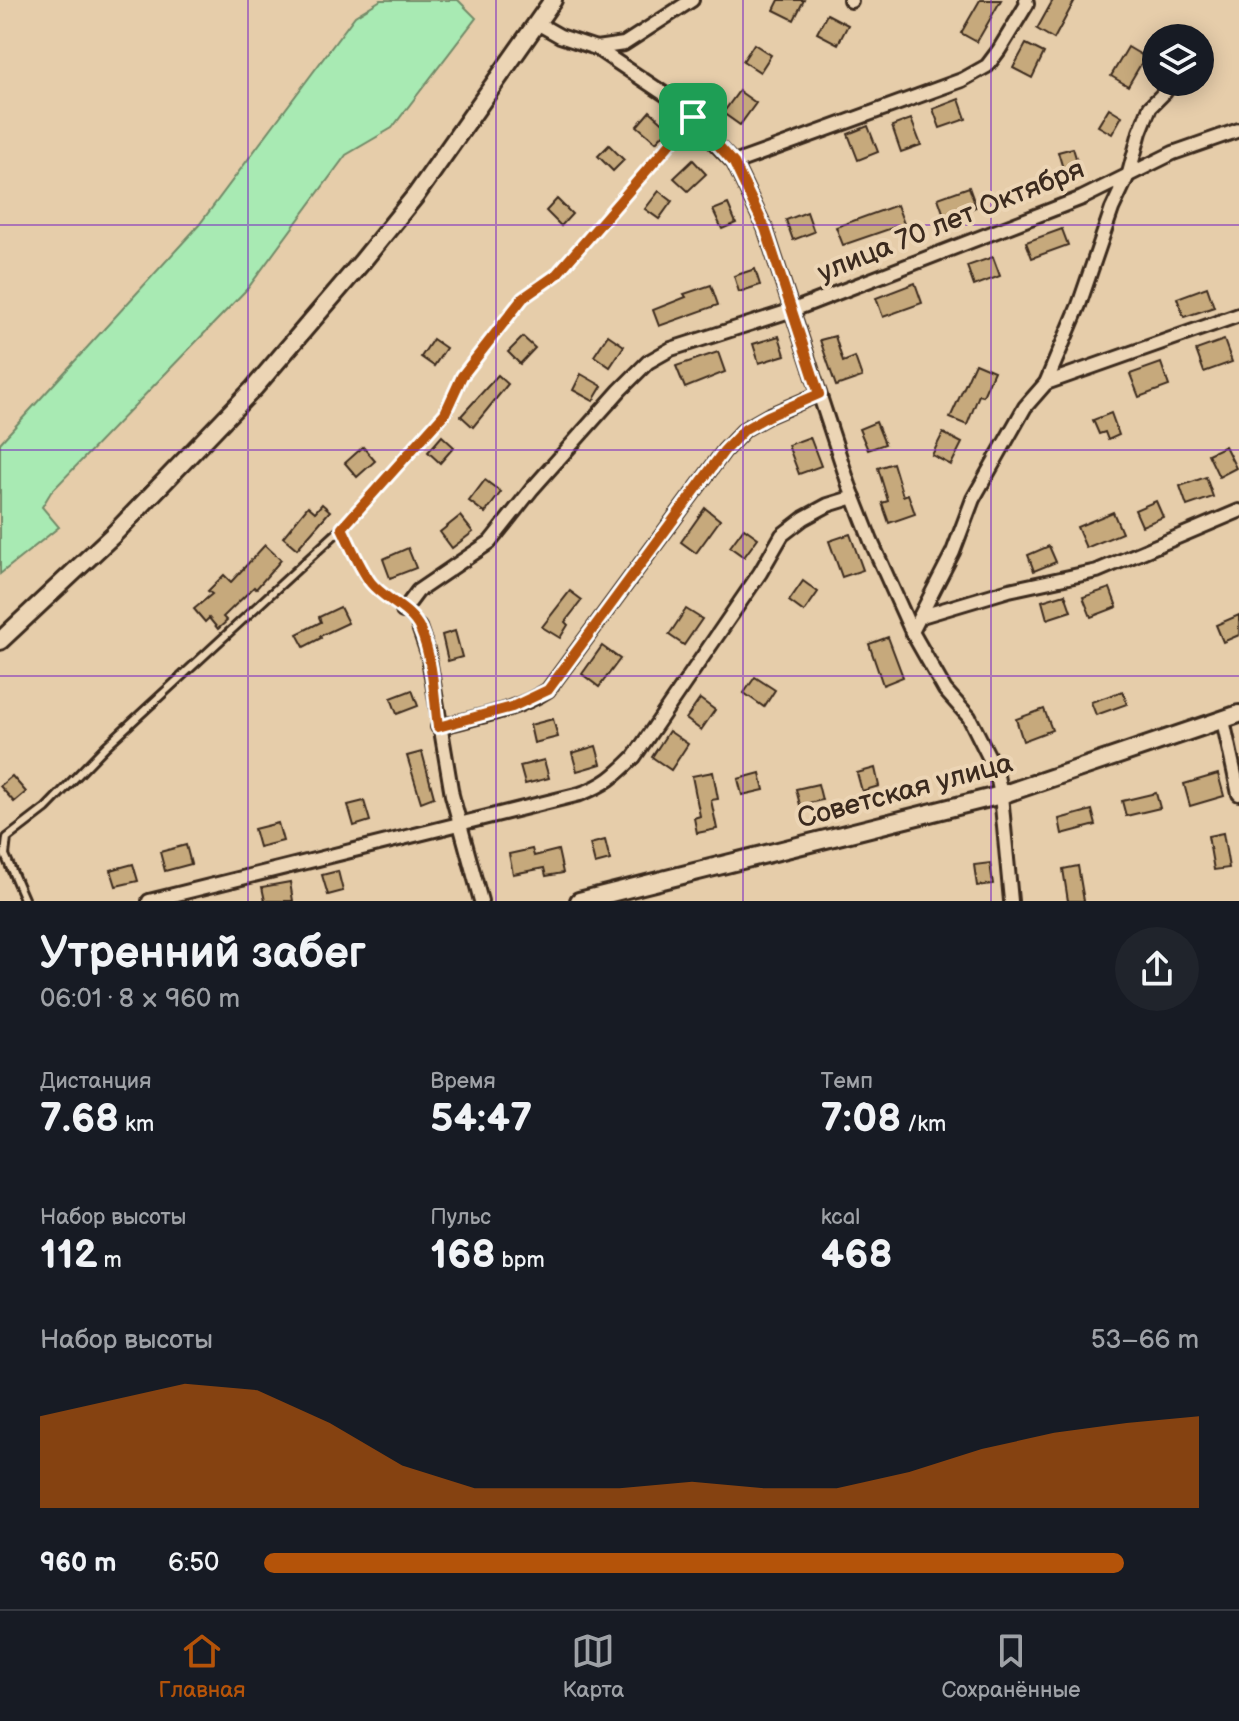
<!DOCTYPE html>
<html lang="ru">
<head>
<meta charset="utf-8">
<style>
	:root { --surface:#171b24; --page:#20242c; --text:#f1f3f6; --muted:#9ea1a6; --line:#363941; --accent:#b45309 }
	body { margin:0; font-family:"Balsamiq Sans",sans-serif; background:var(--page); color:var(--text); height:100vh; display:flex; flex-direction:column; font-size:30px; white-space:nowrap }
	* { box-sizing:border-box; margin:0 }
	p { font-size:26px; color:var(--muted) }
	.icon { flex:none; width:44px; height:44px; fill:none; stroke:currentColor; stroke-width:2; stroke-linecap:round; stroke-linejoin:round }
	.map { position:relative; height:901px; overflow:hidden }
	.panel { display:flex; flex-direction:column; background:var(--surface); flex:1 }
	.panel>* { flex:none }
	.buttons { position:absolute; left:1142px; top:24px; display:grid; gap:16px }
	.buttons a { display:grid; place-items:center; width:72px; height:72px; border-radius:50%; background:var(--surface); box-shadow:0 4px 20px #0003; font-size:40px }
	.pin { position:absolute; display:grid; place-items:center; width:68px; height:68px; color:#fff; margin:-34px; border-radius:16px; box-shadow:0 4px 12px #0006 }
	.round { display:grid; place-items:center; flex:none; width:84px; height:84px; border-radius:42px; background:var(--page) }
	.overview { display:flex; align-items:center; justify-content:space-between; height:136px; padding:0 40px }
	h1 { font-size:44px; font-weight:700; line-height:60px }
	.stats { display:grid; grid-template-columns:repeat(3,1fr); gap:12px; height:136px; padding:8px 40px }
	.stats div { display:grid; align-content:center }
	.stats b { font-size:40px; font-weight:700 }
	.stats small { font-size:22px; font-weight:400 }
	.stats p { font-size:22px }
	.chart { height:224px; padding:16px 40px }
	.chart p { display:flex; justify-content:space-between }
	.chart svg { width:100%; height:144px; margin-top:8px; fill:var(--accent); opacity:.7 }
	ul { padding:0 40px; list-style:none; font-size:26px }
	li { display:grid; grid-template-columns:128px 96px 1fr; align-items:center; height:60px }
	li i { height:20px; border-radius:10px; background:var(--accent) }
	.tab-bar { display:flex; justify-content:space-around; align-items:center; height:112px; border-top:2px solid var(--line); background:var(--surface); font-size:22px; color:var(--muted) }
	.tab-bar a { display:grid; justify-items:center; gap:4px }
	.tab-bar .current { color:var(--accent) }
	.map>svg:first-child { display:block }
</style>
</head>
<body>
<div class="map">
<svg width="1239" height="901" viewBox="0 0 1239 901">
	<rect width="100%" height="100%" fill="#e6cdaa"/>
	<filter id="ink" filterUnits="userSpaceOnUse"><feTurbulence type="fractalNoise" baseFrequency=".0125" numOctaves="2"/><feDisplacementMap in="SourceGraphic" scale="16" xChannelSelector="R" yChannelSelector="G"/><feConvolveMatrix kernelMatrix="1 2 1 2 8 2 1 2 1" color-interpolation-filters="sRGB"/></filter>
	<g filter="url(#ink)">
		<!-- green -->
		<polygon fill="#a8eab3" stroke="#728a68" stroke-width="2" points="381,0 458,0 476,18 392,128 346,155 248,288 51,492 42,507 59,527 0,574 0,443 199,225 355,16"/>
		<!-- building -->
		<g fill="#c6a97c" stroke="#3b2a1e" stroke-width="2">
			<polygon points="779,0 804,0 794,20 774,10"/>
			<polygon points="980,0 1001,0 977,42 961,33"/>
			<polygon points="1053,0 1075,0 1054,39 1037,29"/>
			<polygon points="827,14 848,25 838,44 817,33"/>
			<polygon points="754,44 771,55 760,72 743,61"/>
			<polygon points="1026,44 1044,53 1032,78 1013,68"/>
			<polygon points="1128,47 1145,57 1128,86 1111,76"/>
			<polygon points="739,91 756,103 740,125 723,113"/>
			<polygon points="959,99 966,119 940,128 933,109"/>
			<polygon points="1109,108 1122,116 1112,134 1098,126"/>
			<polygon points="650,111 669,128 656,142 637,126"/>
			<polygon points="911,119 921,145 901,152 892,126"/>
			<polygon points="868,126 878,152 858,160 848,134"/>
			<polygon points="609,145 624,160 613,171 598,156"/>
			<polygon points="1073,148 1079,168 1064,172 1058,152"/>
			<polygon points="693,160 706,174 688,191 674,178"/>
			<polygon points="969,187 976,207 945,218 938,198"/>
			<polygon points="659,191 672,201 659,219 645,209"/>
			<polygon points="557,199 572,214 561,226 546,211"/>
			<polygon points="728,204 736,223 722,229 713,210"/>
			<polygon points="897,205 904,224 843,245 836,227"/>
			<polygon points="807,212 814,232 793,240 786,220"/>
			<polygon points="1062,229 1068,245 1032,258 1026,242"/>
			<polygon points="993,257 1000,276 974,286 967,266"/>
			<polygon points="755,269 760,285 739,292 734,276"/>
			<polygon points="915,283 922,303 883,317 876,298"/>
			<polygon points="711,285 718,305 659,326 653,310 686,297 684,294"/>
			<polygon points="1207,287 1214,307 1184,317 1177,298"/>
			<polygon points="608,335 624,346 610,367 594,356"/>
			<polygon points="779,336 785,355 759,363 753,344"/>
			<polygon points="835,336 843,362 855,357 862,377 836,386 820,340"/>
			<polygon points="523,337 535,348 520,364 508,352"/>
			<polygon points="433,339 446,348 434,366 421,357"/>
			<polygon points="1224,340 1232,362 1204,372 1196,350"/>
			<polygon points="718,352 725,372 685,388 676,366"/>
			<polygon points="975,363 994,371 983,396 979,395 967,425 950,418"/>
			<polygon points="1161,363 1169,386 1139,397 1130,374"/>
			<polygon points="581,374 602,386 593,401 573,390"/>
			<polygon points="498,375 508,384 473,427 461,416"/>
			<polygon points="1111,413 1119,435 1108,440 1105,432 1099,434 1093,420"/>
			<polygon points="876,422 885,444 868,450 859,429"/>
			<polygon points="943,433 962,443 951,465 932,455"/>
			<polygon points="442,436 454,447 440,463 428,452"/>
			<polygon points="810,437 821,466 799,474 788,445"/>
			<polygon points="1225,446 1236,468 1219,477 1208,454"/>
			<polygon points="363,447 375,461 357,477 345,463"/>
			<polygon points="893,463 903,496 908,494 915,514 889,523 882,503 888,501 878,468"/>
			<polygon points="1206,477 1213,497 1187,506 1180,486"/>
			<polygon points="485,480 501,492 485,513 469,501"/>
			<polygon points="1156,501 1163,517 1142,526 1135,510"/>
			<polygon points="322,504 330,511 297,549 283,537 308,506 315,512"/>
			<polygon points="705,508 720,520 696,553 681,542"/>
			<polygon points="1113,512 1122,533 1086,548 1077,527"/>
			<polygon points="460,516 473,532 452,548 440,532"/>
			<polygon points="744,528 758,538 744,557 730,547"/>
			<polygon points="850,534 863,570 842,577 829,541"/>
			<polygon points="265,545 281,560 256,589 254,587 223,617 227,621 218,629 209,618 205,622 194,609 212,594 208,591 224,575 231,582"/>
			<polygon points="1049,546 1056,562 1034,571 1028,555"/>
			<polygon points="408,548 416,568 390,578 383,559"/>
			<polygon points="803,581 818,592 804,612 789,601"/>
			<polygon points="1110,588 1117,607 1091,617 1083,597"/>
			<polygon points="570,591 582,600 565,622 568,625 560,638 542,627"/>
			<polygon points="1065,594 1071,611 1047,619 1042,601"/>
			<polygon points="340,607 348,623 320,636 321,638 304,647 297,634 321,622 319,617"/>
			<polygon points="686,609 702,619 684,645 669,635"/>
			<polygon points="1239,615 1239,635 1223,642 1216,625"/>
			<polygon points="455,631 462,657 448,661 442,635"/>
			<polygon points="888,637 903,677 883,685 869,644"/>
			<polygon points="602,646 620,659 599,687 582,674"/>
			<polygon points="755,677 775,690 764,707 744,693"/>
			<polygon points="412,690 418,706 397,714 391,698"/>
			<polygon points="1123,691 1127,704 1096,715 1091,702"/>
			<polygon points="700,699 715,710 701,730 686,719"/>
			<polygon points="1044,709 1052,730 1023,741 1016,719"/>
			<polygon points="553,719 558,737 534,743 530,725"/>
			<polygon points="669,731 688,744 671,770 652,757"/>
			<polygon points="596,746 601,764 577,771 572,753"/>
			<polygon points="422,752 434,797 421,802 407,756"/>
			<polygon points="544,760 549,778 525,784 520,766"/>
			<polygon points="875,768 879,786 862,791 857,773"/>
			<polygon points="713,772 718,799 711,800 717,829 697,833 694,818 700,816 692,776"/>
			<polygon points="760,773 764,790 742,795 738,779"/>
			<polygon points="1218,774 1224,796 1190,806 1184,784"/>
			<polygon points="12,776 26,792 14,802 0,786"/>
			<polygon points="818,784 822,800 800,805 796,789"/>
			<polygon points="1156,793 1160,808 1126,816 1122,801"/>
			<polygon points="364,801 370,821 354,826 348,805"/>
			<polygon points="1092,810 1096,825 1062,834 1059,819"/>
			<polygon points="278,823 283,841 259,847 254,829"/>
			<polygon points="1223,833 1229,868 1214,870 1208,836"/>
			<polygon points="605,840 610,860 595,864 590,844"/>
			<polygon points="186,845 191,864 165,871 160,852"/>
			<polygon points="532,849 534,856 558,850 563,873 546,876 544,868 513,874 509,854"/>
			<polygon points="990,863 993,884 977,886 974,865"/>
			<polygon points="133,864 138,881 116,886 111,870"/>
			<polygon points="1078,866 1084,901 1068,901 1063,869"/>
			<polygon points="338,871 343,891 328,895 322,875"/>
			<polygon points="290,882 293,901 265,901 262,887"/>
		</g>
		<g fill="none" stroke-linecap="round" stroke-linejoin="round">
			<!-- lane casing -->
			<g stroke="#3b2a1e" stroke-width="12">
				<g id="lane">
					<path d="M419 627C406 610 387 601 373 584 359 569 351 546 342 528L445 413 462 376 523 298 556 275 691 120"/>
					<polyline points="25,901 5,855 7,838 46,808 106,746 342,528"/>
				</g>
			</g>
			<!-- street casing -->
			<g stroke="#3b2a1e" stroke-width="18">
				<g id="street">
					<polyline points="850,0 851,1"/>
					<polyline points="537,23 560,36 596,48 672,99 734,163 765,228 849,485 871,541 912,632 945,690 969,717 996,771 1001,795 1011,901"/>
					<polyline points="1189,38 1189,37"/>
					<polyline points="596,48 624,44 692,0"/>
					<polyline points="734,163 962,80 987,66 999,50 1027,4 1026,0"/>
					<polyline points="1046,383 1239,315"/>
					<polyline points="403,611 418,591 490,542 532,489 620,390 648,362 671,349 793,310 1082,198 1173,153 1239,130"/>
					<polyline points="922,616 1009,590 1097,571 1239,511"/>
					<polyline points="419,627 428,653 452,795 481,901"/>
					<polyline points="912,632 953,552 973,499 1025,407 1046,383 1079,305 1112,209 1129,173 1140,132 1150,107 1165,92 1169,82"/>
					<polyline points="1223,720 1239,794"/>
					<path d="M438 727C475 717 516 711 548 690L724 451 745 429 768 416 819 394"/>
					<path d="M149 901 580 794C605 785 615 776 634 757L760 573 782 535 804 518 828 505 854 497"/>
				</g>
			</g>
			<!-- secondary casing -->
			<g stroke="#3b2a1e" stroke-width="22">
				<g id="secondary">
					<polyline points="0,641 112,536 254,388 361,263 416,195 553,0"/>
					<polyline points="579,901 1001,795 1239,714"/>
				</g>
			</g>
			<!-- lane -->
			<use href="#lane" stroke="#ecd5b5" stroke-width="6"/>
			<!-- street -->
			<use href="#street" stroke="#ecd5b5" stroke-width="12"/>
			<!-- secondary -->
			<use href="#secondary" stroke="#ecd5b5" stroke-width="16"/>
		</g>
	</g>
	<g fill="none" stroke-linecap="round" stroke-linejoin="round" filter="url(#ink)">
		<!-- route casing -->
		<g stroke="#fff" stroke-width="16">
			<path id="route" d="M693 117 734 163 765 228 819 394 768 416 745 429 724 451 548 690 512 707 438 727C434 695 433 659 420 629 411 609 385 600 371 583 359 567 351 546 342 528L445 413 462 376 523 298 556 275Z"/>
		</g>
		<!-- route -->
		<use href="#route" stroke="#b45309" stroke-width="10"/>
	</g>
	<!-- grid -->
	<path fill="none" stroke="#7b2cbf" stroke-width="2" stroke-opacity="0.55" d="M248 0V901M496 0V901M743 0V901M991 0V901M0 225H1239M0 450H1239M0 676H1239"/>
	<g text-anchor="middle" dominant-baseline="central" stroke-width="8" stroke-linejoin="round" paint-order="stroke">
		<!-- street labels -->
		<g font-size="28" fill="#3b2a1e" stroke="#ecd5b5">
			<text transform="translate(951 221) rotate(-22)">улица 70 лет Октября</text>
			<text transform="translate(905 791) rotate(-15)">Советская улица</text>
		</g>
	</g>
</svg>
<div class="buttons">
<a><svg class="icon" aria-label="layers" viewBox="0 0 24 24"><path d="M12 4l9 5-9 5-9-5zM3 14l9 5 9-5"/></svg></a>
</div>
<div class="pin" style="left:693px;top:117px;background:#1e9e55"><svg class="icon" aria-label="arrive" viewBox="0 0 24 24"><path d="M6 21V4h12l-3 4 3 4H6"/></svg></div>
</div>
<section class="panel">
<div class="overview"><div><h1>Утренний забег</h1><p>06:01 · 8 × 960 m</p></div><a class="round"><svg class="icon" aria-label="share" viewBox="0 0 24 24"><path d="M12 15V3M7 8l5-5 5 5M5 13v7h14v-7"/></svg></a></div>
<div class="stats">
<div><p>Дистанция</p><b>7.68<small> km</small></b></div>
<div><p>Время</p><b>54:47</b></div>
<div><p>Темп</p><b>7:08<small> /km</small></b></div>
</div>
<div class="stats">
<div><p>Набор высоты</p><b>112<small> m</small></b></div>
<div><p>Пульс</p><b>168<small> bpm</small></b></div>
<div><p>kcal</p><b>468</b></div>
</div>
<div class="chart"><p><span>Набор высоты</span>53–66 m</p>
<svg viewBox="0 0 160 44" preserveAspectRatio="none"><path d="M0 44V16L10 11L20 6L30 8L40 18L50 31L60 38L70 38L80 38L90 36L100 38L110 38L120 33L130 26L140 21L150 18L160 16V44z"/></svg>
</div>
<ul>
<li><b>960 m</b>6:50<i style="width:92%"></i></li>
</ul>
</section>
<nav class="tab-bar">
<a class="current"><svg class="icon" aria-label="home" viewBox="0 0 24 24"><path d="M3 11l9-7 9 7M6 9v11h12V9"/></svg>Главная</a>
<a><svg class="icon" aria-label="map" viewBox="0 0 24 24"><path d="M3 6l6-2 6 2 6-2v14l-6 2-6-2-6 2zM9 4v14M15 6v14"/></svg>Карта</a>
<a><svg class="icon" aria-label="saved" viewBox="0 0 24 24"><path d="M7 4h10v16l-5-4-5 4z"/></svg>Сохранённые</a>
</nav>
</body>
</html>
